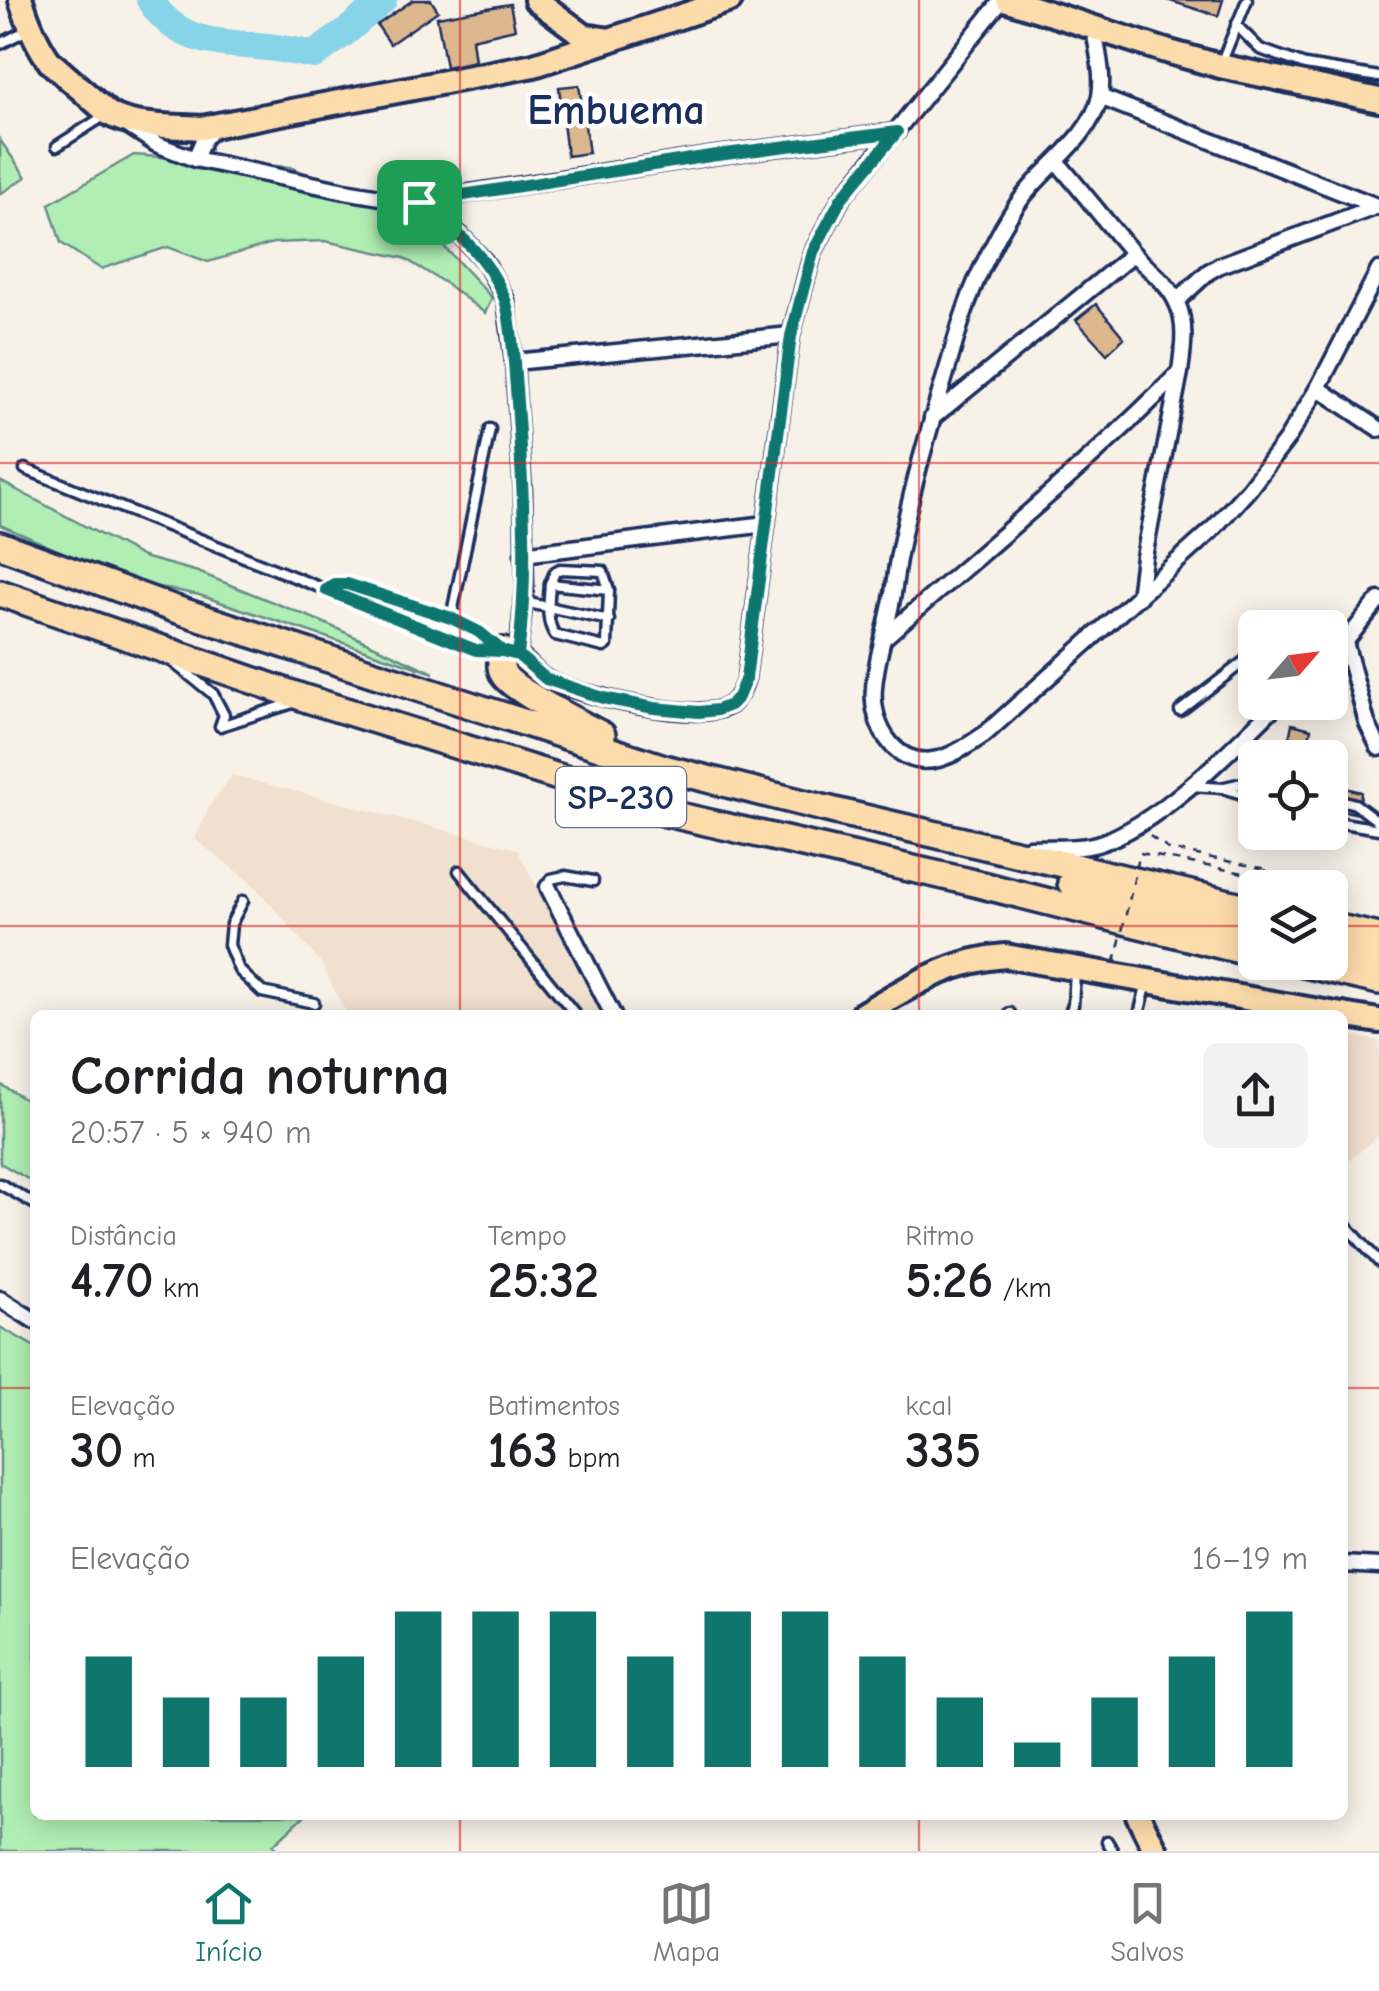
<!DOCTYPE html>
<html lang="pt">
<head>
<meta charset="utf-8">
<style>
	:root { --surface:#fff; --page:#f2f2f2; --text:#202124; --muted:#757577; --line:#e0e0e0; --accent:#0f766e }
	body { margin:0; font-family:"Comic Neue",sans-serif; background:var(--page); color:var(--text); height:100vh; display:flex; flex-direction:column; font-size:38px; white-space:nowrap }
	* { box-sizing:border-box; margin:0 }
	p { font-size:32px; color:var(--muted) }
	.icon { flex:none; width:55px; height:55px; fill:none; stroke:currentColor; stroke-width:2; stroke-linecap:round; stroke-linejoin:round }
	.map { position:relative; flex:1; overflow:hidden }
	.drawer { position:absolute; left:30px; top:1010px; width:1318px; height:810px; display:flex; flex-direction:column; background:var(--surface); border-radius:15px; box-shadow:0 5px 25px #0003 }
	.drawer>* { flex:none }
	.needle { width:65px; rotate:62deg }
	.fabs { position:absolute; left:1238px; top:610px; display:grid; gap:20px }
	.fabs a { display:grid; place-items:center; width:110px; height:110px; border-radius:15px; background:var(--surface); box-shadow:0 5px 25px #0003; font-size:50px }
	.pin { position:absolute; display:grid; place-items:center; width:85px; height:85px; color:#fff; margin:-42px; border-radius:20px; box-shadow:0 5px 15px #0006 }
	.round { display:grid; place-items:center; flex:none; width:105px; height:105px; border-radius:15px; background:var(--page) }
	.summary { display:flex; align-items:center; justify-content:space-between; height:170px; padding:0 40px }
	h1 { font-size:55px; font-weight:800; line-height:75px }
	.figures { display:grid; grid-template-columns:repeat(3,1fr); gap:15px; height:170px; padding:10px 40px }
	.figures div { display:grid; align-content:center }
	.figures b { font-size:50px; font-weight:800 }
	.figures small { font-size:28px; font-weight:400 }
	.figures p { font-size:28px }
	.chart { height:280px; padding:20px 40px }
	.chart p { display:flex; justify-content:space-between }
	.chart svg { width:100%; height:180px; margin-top:10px; stroke:var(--accent); stroke-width:6 }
	.menu { display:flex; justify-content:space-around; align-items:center; height:140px; border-top:2px solid var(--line); background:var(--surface); font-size:28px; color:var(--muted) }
	.menu a { display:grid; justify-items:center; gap:5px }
	.menu .selected { color:var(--accent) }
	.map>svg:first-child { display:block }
</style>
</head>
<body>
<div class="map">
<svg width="1379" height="1851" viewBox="0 0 1379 1851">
	<rect width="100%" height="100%" fill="#f8f1e8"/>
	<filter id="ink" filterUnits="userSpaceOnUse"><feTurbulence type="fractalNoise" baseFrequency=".01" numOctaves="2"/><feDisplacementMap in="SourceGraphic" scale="20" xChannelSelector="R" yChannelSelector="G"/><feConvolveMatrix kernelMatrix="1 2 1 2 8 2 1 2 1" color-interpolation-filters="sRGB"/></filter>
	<g filter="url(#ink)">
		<!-- built -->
		<g fill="#f0e0cd">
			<polygon points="232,775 517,849 602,1015 347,1015 321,963 254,885 195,839 209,807"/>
			<polygon points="1343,1034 1379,1041 1379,1135 1343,1166"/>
		</g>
		<!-- green -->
		<g fill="#b0eeb4" stroke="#668e89" stroke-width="2.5">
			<polygon points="0,140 26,177 0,194"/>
			<polygon points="134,155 290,167 426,222 437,239 492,298 485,313 445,283 404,258 325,241 273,243 208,262 168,247 101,269 61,243 49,204"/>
			<polygon points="0,481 143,557 198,572 320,621 434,673 199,595 129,581 0,525"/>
			<polygon points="0,1084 35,1106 35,1183 0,1163"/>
			<polygon points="0,1327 35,1347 35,1815 305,1815 273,1845 279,1851 0,1851"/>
		</g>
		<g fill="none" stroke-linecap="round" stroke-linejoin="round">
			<!-- river -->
			<path stroke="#87d3e7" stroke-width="28" d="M150 0C178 46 222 42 268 47 283 49 299 52 314 55L347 31 383 0"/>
		</g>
		<!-- building -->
		<g fill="#ddb78e" stroke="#1b2f5e" stroke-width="2.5">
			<polygon points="413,0 431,0 438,11 390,44 377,25"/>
			<polygon points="1167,0 1223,0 1218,16"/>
			<polygon points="510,4 515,29 472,39 475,61 446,67 437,17"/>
			<polygon points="579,85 589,153 567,156 559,87"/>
			<polygon points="1096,304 1124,338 1107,354 1076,320"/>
			<polygon points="1292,724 1311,729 1306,753 1287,748"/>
			<polygon points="1330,784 1361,792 1359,814 1330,808"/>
		</g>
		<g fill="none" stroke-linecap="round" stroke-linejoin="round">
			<!-- lane casing -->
			<g stroke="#1b2f5e" stroke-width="15">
				<g id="lane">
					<polyline points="1236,25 1260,49 1305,65 1379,77"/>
					<polyline points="0,44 27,30"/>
					<polyline points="1222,61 1247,0"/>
					<polyline points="57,146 104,116"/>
					<polyline points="25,469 476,650 501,651"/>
					<path d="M550 584 609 590 607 645 604 647 555 635C545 621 549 600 550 584Z"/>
					<polyline points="550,584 555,572 560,569 603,571 609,590"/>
					<path d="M326 590 334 584H347C400 602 456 614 500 649"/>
					<polyline points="524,602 609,620"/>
					<polyline points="451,618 490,429"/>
					<polyline points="174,663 213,694 224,715 220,726 293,703"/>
					<polyline points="1180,711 1255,653"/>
					<polyline points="1191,786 1223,788 1255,798"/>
					<polyline points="1225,787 1255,780"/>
					<polyline points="1330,797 1355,804 1379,822"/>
					<polyline points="1330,821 1379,829"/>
					<polyline points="459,871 576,1015"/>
					<polyline points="548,887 551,879 565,876 593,881"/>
					<polyline points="243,901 231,924 229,945 239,970 262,992 314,1003"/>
					<polyline points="1010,1013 1011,1015"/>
					<polyline points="1069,1015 1073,1005 1075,973"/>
					<polyline points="1139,1015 1146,986"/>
					<polyline points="0,1184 35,1204"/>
					<polyline points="1342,1221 1379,1262"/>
					<polyline points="1107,1841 1113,1851"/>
				</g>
			</g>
			<!-- street casing -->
			<g stroke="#1b2f5e" stroke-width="21">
				<g id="street">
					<path d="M1094 29C1097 50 1104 75 1100 96 1093 132 1054 161 1032 186 1010 210 995 241 981 270 967 300 958 331 949 363 930 426 911 489 899 554 896 568 895 584 892 599 887 628 876 658 874 688 872 707 878 729 891 744 921 778 957 753 985 734L1211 531 1249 489 1287 439 1318 388 1379 270"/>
					<polyline points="1100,97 1379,207"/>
					<polyline points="130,127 156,144 195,159 345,191 392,199 419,201 459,234 485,262 506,300 514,362 523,492 525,587 518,655"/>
					<polyline points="195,159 204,138 216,127"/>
					<path d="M1057 162C1082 191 1106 222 1131 251 1146 268 1168 282 1177 303 1187 324 1183 349 1180 372L1144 557 1139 597"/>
					<polyline points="419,201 710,156 897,132"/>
					<polyline points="1177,301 1208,272 1220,265 1378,206"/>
					<polyline points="514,362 791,335"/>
					<polyline points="1318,388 1379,429"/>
					<polyline points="932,418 1133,254"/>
					<polyline points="523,554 766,524"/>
					<path d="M884 638C983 551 1086 467 1180 372"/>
					<polyline points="1345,642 1367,723 1379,748"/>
					<path d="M503 651C508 653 513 653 518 655 529 661 536 674 548 680 581 695 700 725 730 705 739 698 743 688 746 678L791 335 813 252 841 199 1002 0"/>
					<polyline points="1330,656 1345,642 1379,600"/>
					<path d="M1028 848C1050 847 1076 850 1097 844 1158 826 1234 747 1279 702"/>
					<polyline points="548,887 613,1015"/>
					<polyline points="0,1299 35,1321"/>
					<polyline points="1342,1564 1379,1566"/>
				</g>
			</g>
			<!-- primary casing -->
			<g stroke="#1b2f5e" stroke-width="30">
				<g id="primary">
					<path d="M21 0C28 23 36 43 50 62L108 113C131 128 175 126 202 128L534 65 730 0"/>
					<polyline points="536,0 584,36 610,40"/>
					<polyline points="1008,0 1166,51 1220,66 1379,100"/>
					<path d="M861 1015C907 988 950 960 1005 956L1342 1015"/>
					<polyline points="1342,1015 1379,1021"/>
					<polyline points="1138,1815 1156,1851"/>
				</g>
			</g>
			<!-- highway casing -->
			<g stroke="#1b2f5e" stroke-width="32">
				<g id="highway">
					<polyline points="0,545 172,608 664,768 839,812 1255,909"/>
					<polyline points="0,593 307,699 600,790 666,813 966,881 1255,954"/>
					<path d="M503 651C501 660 499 667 504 675 513 690 583 725 602 735"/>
					<polyline points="1071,883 1255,929"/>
					<polyline points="1330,926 1379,937"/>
					<polyline points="1330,947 1379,958"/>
					<polyline points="1295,962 1379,981"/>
				</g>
			</g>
			<!-- path -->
			<polyline stroke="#1b2f5e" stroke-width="2.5" stroke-dasharray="8 8" stroke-linecap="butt" points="1150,836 1168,849 1266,869"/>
			<!-- lane -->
			<use href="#lane" stroke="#fff" stroke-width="8"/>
			<!-- street -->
			<use href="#street" stroke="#fff" stroke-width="14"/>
			<!-- primary -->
			<use href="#primary" stroke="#fddcac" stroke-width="22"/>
			<!-- highway -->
			<use href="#highway" stroke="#fddcac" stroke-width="25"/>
			<!-- path-bridge -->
			<polyline stroke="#1b2f5e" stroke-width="2.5" stroke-dasharray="8 8" stroke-linecap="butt" points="1115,962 1140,853 1264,877 1266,869"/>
		</g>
	</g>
	<g fill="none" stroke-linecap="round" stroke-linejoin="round" filter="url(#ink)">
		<!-- route casing -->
		<g stroke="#fff" stroke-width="20">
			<path id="route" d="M419 202C454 229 487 255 504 297 512 317 514 366 516 388 522 477 530 567 518 655L502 651 476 650 326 590 334 584H347L451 618 479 632 502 651 518 655 546 679 603 698 654 708 699 712 717 710 730 705 738 697 746 678 791 336 813 252 841 199 897 132 710 156 419 202"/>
		</g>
		<!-- route -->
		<use href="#route" stroke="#0f766e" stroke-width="12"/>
	</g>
	<!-- grid -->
	<path fill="none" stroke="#d62828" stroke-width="2.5" stroke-opacity="0.55" d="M460 0V1015M919 0V1015M0 463H1379M0 926H1255M1330 926H1379M0 1388H35M1342 1388H1379M460 1815V1851M919 1815V1851"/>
	<g text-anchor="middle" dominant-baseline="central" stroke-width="9" stroke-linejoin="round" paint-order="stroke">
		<!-- shield labels -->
		<rect fill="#fff" stroke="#5f6d8e" stroke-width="2.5" x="556" y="767" width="130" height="60" rx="8"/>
		<g font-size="35" font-weight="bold" fill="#1b2f5e">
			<text x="621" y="797">SP-230</text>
		</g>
		<!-- quarter labels -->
		<g font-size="42" font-weight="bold" fill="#1b2f5e" stroke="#fff">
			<text x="616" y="110">Embuema</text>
		</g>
	</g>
</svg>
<div class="fabs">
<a><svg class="needle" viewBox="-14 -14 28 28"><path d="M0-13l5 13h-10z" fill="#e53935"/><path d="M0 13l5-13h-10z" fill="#757577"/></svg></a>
<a><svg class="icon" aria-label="locate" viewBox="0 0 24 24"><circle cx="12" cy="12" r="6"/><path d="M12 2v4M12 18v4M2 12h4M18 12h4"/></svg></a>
<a><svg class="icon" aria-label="layers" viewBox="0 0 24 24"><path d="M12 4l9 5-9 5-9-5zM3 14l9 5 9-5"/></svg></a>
</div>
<div class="pin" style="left:419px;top:202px;background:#1e9e55"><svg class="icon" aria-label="arrive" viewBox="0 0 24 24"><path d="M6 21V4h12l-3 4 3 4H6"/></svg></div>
<section class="drawer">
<div class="summary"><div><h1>Corrida noturna</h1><p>20:57 · 5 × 940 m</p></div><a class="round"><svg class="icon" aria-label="share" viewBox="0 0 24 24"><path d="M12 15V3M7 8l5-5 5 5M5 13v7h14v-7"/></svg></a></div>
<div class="figures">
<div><p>Distância</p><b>4.70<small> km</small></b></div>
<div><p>Tempo</p><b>25:32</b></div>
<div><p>Ritmo</p><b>5:26<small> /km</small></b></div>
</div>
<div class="figures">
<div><p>Elevação</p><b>30<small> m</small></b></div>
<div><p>Batimentos</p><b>163<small> bpm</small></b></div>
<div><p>kcal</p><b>335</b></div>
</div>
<div class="chart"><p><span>Elevação</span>16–19 m</p>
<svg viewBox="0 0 160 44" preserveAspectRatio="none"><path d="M5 44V17M15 44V27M25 44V27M35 44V17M45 44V6M55 44V6M65 44V6M75 44V17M85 44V6M95 44V6M105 44V17M115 44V27M125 44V38M135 44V27M145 44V17M155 44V6"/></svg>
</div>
</section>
</div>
<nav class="menu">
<a class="selected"><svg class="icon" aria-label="home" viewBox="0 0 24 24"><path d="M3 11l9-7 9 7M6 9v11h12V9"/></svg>Início</a>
<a><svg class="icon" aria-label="map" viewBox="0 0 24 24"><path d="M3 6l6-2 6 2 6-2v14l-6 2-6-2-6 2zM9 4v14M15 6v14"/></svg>Mapa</a>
<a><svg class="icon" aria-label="saved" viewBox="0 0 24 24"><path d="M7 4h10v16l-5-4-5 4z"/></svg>Salvos</a>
</nav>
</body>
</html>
